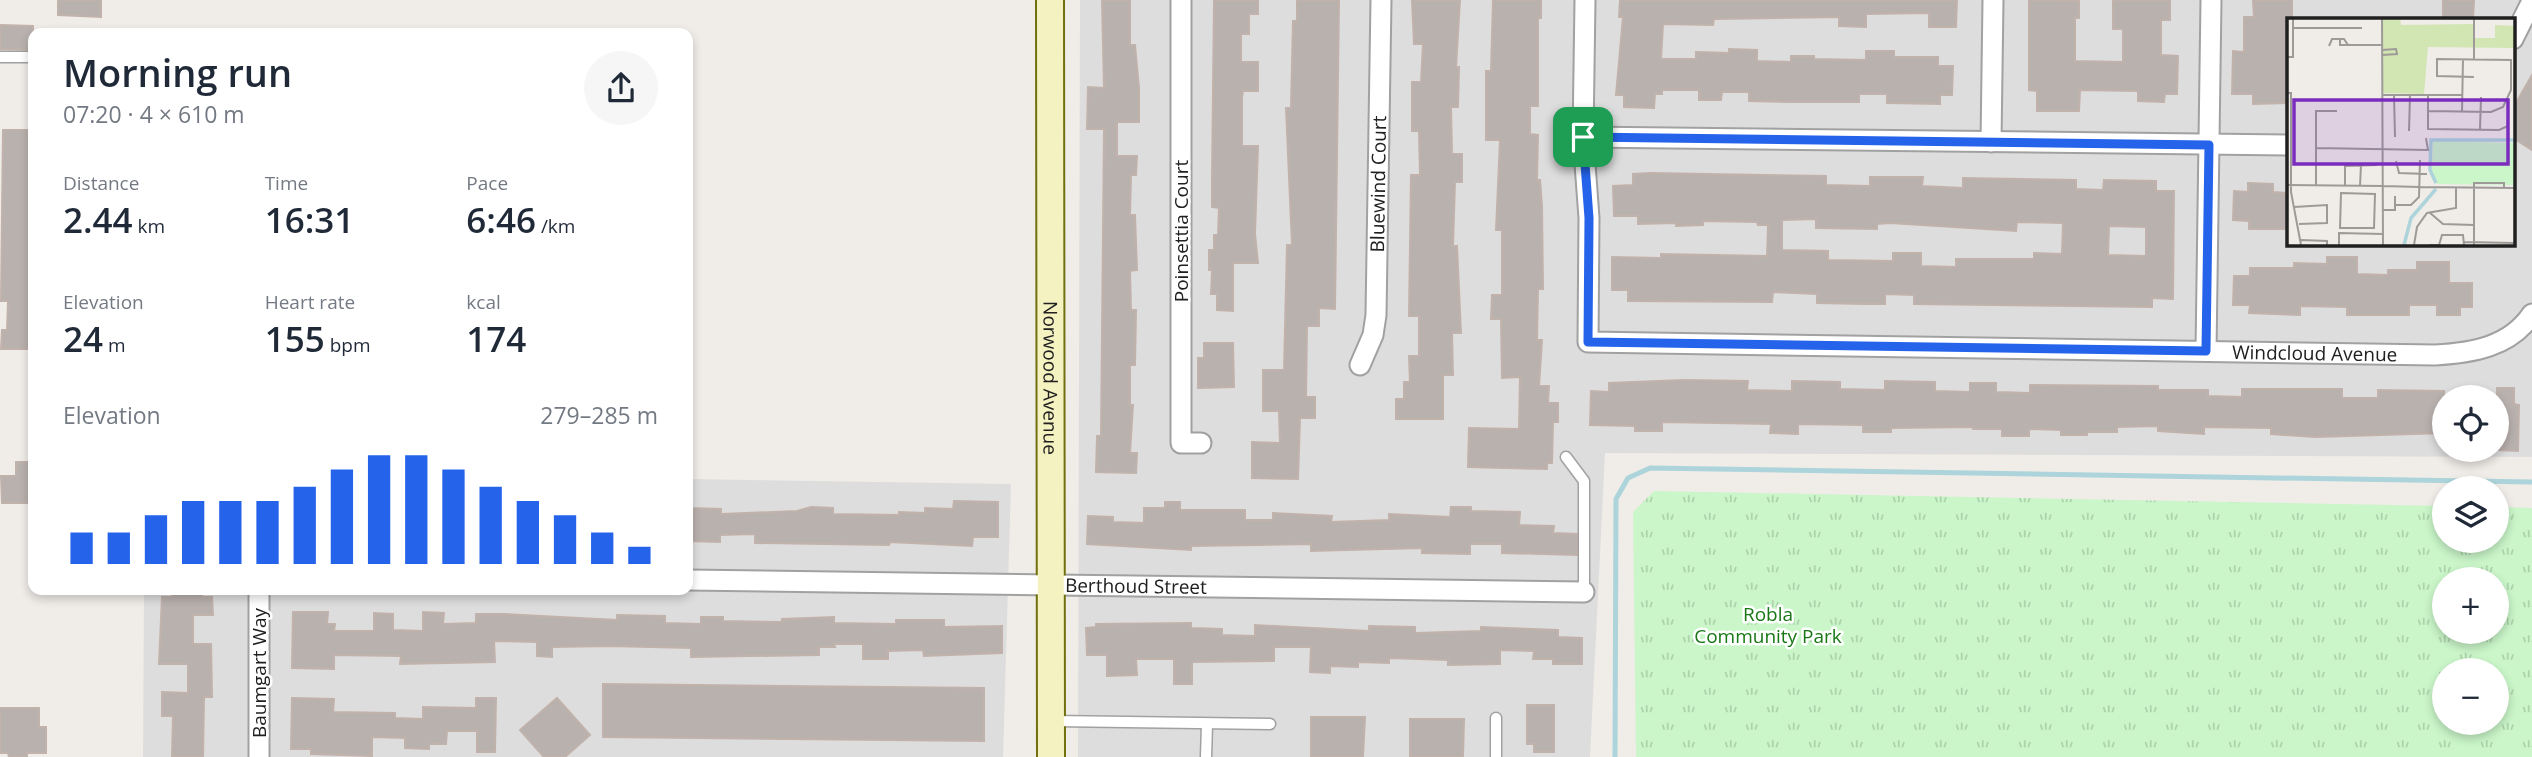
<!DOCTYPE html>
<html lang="en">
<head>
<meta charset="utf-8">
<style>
	:root { --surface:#fff; --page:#f6f6f7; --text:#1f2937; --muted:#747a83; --accent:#2563eb }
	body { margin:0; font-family:"Open Sans",sans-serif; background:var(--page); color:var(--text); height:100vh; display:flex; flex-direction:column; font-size:26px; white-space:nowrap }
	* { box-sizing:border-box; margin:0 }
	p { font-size:23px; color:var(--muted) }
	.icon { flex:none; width:38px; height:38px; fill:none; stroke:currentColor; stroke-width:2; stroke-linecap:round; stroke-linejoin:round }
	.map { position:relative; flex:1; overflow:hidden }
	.side { position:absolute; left:28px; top:28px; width:665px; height:567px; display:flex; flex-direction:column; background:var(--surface); border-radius:14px; box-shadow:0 4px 10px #0003 }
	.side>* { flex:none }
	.controls { position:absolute; left:2432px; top:385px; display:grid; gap:14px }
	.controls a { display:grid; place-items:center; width:77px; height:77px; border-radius:50%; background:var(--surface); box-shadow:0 4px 10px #0003; font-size:35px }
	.pin { position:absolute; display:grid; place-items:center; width:60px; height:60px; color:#fff; margin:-30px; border-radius:14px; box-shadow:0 4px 10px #0006 }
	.round { display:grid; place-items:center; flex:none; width:74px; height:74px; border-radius:37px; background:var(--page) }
	.headline { display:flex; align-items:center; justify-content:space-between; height:119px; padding:0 35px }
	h1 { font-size:38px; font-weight:600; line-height:52px }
	.metrics { display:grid; grid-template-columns:repeat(3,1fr); gap:10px; height:119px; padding:7px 35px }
	.metrics div { display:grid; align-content:center }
	.metrics b { font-size:35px; font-weight:600 }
	.metrics small { font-size:19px; font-weight:400 }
	.metrics p { font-size:19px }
	.chart { height:196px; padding:14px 35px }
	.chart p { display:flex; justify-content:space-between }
	.chart svg { width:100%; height:126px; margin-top:7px; stroke:var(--accent); stroke-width:6 }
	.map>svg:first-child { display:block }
</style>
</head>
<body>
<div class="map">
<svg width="2532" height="757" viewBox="0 0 2532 757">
	<defs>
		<pattern id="park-tufts" width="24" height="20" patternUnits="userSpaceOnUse" patternTransform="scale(1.75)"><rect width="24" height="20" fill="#caf6c9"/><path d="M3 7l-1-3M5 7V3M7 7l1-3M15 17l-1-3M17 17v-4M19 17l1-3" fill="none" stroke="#add3ac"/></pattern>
	</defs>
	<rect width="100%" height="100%" fill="#f0ece8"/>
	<!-- residential -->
	<g fill="#dedddd" fill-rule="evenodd">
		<path d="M1080 0H2532V457L1605 453 1590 757H1078ZM2289 19H2513V243H2289ZM2445 397H2497V450H2445Z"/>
		<polygon points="688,479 1011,484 1003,757 143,757 144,590 688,590"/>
	</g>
	<!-- park -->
	<path fill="url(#park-tufts)" fill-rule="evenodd" d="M1654 491 2445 506V541H2497V507L2532 508V757H1636L1633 512ZM2445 579H2497V632H2445ZM2445 670H2497V723H2445Z"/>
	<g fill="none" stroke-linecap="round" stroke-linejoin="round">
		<!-- stream -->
		<polyline stroke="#acd4da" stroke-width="5" points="1615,757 1616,499 1628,478 1650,468 2532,482"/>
	</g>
	<!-- building -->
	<g fill="#b9b1ad" stroke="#c1b2ab" stroke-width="2" fill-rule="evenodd">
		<polygon points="58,0 101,0 101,17 58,15"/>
		<polygon points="1102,0 1130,0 1130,45 1135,45 1139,88 1139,122 1117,122 1117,156 1137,156 1136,175 1131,175 1130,215 1135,215 1137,270 1130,271 1131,310 1136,310 1135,365 1130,365 1130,405 1133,405 1130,453 1137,453 1136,473 1096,472 1097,436 1101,436 1104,129 1087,129 1088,87 1104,88"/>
		<polygon points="1214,0 1258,0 1258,14 1249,14 1249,34 1241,34 1241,62 1258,62 1258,91 1243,91 1242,97 1242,146 1258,146 1255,234 1258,263 1233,263 1233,311 1217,310 1217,294 1211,294 1212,270 1209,270 1209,250 1214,250 1214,235 1218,235 1219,208 1212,207 1212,181"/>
		<polygon points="1297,0 1339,0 1335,309 1319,308 1319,326 1307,326 1306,397 1315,397 1315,418 1300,418 1298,479 1252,478 1252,442 1280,443 1279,411 1263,411 1263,370 1284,370 1287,245 1292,245 1286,108 1291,108 1293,21 1297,21"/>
		<polygon points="1412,0 1460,0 1456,67 1459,67 1458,107 1451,107 1452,154 1462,154 1462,182 1455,182 1453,246 1457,246 1461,333 1452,333 1453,375 1443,375 1443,419 1396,419 1396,399 1404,399 1404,382 1410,382 1409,356 1419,356 1419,316 1409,316 1411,175 1420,175 1419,131 1412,131 1412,82 1421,82 1423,44 1414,44"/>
		<polygon points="1493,0 1541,0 1541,18 1538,18 1538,106 1530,106 1530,134 1538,135 1537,180 1540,180 1542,206 1543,289 1538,289 1537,340 1542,340 1539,386 1549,386 1548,403 1558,403 1558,422 1553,422 1552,463 1547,463 1547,469 1468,467 1469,428 1519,429 1520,377 1502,378 1501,319 1491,319 1492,295 1502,295 1502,230 1496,230 1500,140 1486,140 1486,71 1491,71"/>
		<polygon points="1620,0 1957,0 1956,27 1929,27 1929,13 1866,14 1866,27 1839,26 1839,17 1714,19 1713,25 1663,24 1661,59 1696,59 1696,52 1729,53 1729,49 1757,50 1757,61 1791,62 1791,56 1814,56 1814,59 1866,60 1866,51 1894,51 1894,57 1938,57 1938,66 1953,66 1952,95 1940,95 1940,104 1887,103 1887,94 1859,94 1859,102 1792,102 1749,101 1749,92 1722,92 1721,100 1699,100 1699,90 1662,90 1662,94 1655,94 1654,108 1624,107 1624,95 1616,95 1623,17 1619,17"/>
		<polygon points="2029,0 2079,1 2079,18 2075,18 2075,61 2123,62 2123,29 2113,29 2113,0 2170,0 2170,20 2161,20 2161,55 2178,56 2177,94 2165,94 2164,102 2138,101 2138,91 2080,90 2079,111 2037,111 2037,91 2029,90"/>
		<polygon points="2292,0 2292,19 2289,19 2289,103 2253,104 2253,94 2232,94 2233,51 2244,52 2244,17 2254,17 2253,1"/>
		<polygon points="2443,0 2474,0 2473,19 2443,19"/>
		<polygon points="0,25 33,26 33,50 0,49"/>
		<polygon points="2532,75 2532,150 2513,138 2513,108"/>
		<polygon points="3,130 33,130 33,349 1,349 2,330 7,330 8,301 1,301"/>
		<path d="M1651 173 1826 176V185L1870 186V177H1923L1922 186 1963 188V178L2076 180V189L2103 190 2104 180 2156 181V191H2174L2173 299 2152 298V307L1914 304V295L1885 294V304H1865L1817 303V294L1773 292 1772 302 1628 301V290H1612V257L1661 258V254L1767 256 1768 225H1758L1757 222 1703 221V225L1676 226V223L1638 224V216H1614L1613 186 1633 185V174ZM1816 219V228L1877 229V224L1890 223 2016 231 2017 222 2063 223 2062 254 2034 253V259H1956V267L1921 266V253H1893V261L1828 260V251L1782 250V220ZM2109 226 2146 227V256L2108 255Z"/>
		<polygon points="2248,183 2273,184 2273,192 2289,193 2289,229 2249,229 2249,221 2233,220 2234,191 2248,192"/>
		<polygon points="2327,257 2357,257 2357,274 2388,275 2388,270 2417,270 2417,262 2449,262 2449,283 2472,283 2472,307 2460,307 2460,315 2437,315 2437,305 2409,305 2409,315 2347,315 2347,307 2300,306 2300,315 2249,313 2250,305 2233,305 2234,276 2250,276 2250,268 2294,268 2294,263 2327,264"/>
		<polygon points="1204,343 1233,343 1234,387 1198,388 1198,358 1204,358"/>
		<polygon points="1684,380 1748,381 1747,390 1792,391 1792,381 1840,382 1840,389 1885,390 1885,381 1935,382 1935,391 1970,392 1970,383 1996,383 1996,392 2030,393 2030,385 2158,386 2158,390 2208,390 2208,396 2242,397 2242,389 2342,389 2342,398 2378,398 2378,390 2444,391 2444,433 2316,437 2271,434 2271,428 2204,427 2204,434 2158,431 2158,426 2117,427 2117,432 2087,432 2087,435 2061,435 2061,430 2029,429 2029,436 2002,436 2002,429 1973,429 1973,427 1891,428 1891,432 1863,432 1863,425 1798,424 1798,434 1770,433 1771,424 1662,422 1662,431 1635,431 1635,426 1590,425 1591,391 1609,392 1609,383"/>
		<polygon points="2497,388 2514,388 2514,404 2519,405 2518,451 2497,450"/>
		<polygon points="16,462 33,462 33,503 2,503 1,476 16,476"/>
		<polygon points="954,501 998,502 998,537 973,537 972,546 890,542 889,545 755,543 755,534 720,535 720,542 688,541 688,508 721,509 721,514 797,511 811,507 833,508 833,514 899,515 899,512 925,513 925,508 953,509"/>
		<polygon points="1165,502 1180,502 1180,510 1245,510 1245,520 1273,520 1273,513 1332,516 1331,522 1389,520 1389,514 1450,517 1451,507 1471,507 1471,511 1520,512 1519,525 1554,526 1553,533 1577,534 1577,555 1502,553 1502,544 1470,544 1470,554 1422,553 1422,548 1311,551 1311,544 1191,546 1191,550 1087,544 1088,516 1113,517 1113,522 1144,523 1144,508 1165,508"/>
		<polygon points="172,590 202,590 202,597 212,597 213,615 193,615 193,644 211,644 212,697 204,697 203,757 172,757 173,716 162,716 162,692 188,693 188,664 159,664 162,597 172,597"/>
		<polygon points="293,612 328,612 327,624 335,624 334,631 374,631 374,613 393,614 393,630 423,631 423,612 444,613 443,624 476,623 476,614 505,614 617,620 617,615 665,616 665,623 701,624 701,617 723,617 723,621 782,622 782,619 834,617 834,623 896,624 896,620 944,620 944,627 1002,626 1002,653 924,656 923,650 888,651 888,659 863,659 863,644 834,644 835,647 819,647 819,655 691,657 691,648 610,646 552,647 552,657 537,656 537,642 494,641 495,662 400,664 401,656 334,655 334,669 292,668"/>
		<polygon points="1191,623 1191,628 1222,629 1222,635 1255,636 1255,625 1369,631 1369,626 1415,627 1415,633 1481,631 1481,627 1558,630 1558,637 1582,638 1582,664 1553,664 1553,659 1533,659 1534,651 1500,650 1500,664 1448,665 1448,660 1389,658 1389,663 1358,662 1358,667 1330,666 1330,673 1310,672 1311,647 1274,647 1274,661 1192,662 1192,684 1174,684 1174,659 1136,659 1137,675 1107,676 1107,655 1087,655 1086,628 1096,627 1096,624"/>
		<polygon points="603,684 984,688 984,741 603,737"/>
		<polygon points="292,698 334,699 333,712 395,713 395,718 423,719 423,707 476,708 476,698 496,698 495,752 477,752 477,731 447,731 446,744 429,744 429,749 405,748 405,738 372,737 372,756 311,754 311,749 291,749"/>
		<polygon points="557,698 590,735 565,757 544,757 520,730"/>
		<polygon points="1527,705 1554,705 1554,752 1534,752 1534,744 1527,744"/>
		<polygon points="0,708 39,708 39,727 46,727 46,753 27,753 27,757 9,757 8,753 0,753"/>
		<polygon points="1311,717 1365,717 1363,757 1311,757"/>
		<polygon points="1410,719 1464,719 1463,757 1410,757"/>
	</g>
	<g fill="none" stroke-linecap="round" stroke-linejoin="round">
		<!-- lane casing -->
		<g stroke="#a1a1a1" stroke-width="13">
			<g id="lane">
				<polyline points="0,57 33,57"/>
				<polyline points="1566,457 1584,481 1584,592"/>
				<polyline points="1054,721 1270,724"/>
				<polyline points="1206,757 1207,724"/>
				<polyline points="1496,757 1496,718"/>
			</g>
		</g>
		<!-- street casing -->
		<g stroke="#a1a1a1" stroke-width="23">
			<g id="street">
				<polyline points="1181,0 1181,443 1201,443"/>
				<path id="s1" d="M1585 0 1583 137 1589 218 1588 342 2435 355C2472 353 2510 347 2532 314"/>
				<polyline points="2513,39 2532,1"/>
				<polyline points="1583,137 2289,145"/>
				<polyline points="1991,142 1993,0"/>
				<polyline points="2206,351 2211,0"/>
				<path id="s2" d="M1360 365 1373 335 1376 315 1381 0"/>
				<path id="s3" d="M688 580 1584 592"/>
				<polyline points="259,757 259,590"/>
			</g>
		</g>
		<!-- secondary casing -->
		<g stroke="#71700e" stroke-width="30">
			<g id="secondary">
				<path id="s4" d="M1050 0 1051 757"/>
			</g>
		</g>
		<!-- lane -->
		<use href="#lane" stroke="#fff" stroke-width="10"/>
		<!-- street -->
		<use href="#street" stroke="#fff" stroke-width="19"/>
		<!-- secondary -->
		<use href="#secondary" stroke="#f5f2c1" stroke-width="26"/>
	</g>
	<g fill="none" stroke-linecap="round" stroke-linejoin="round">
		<!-- route casing -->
		<g stroke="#fff" stroke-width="14">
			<polygon id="route" points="1583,137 2209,145 2206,351 1588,342 1589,218"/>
		</g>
		<!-- route -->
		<use href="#route" stroke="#2563eb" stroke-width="9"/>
	</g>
	<g text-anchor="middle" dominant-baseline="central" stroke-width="5" stroke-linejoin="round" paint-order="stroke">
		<!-- street labels -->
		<g font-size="19" fill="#202020" stroke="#fff">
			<text stroke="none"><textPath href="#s2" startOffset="184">Bluewind Court</textPath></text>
			<text transform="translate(1181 231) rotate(-90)">Poinsettia Court</text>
			<text stroke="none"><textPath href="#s1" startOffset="1069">Windcloud Avenue</textPath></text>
			<text stroke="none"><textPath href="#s4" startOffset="378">Norwood Avenue</textPath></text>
			<text stroke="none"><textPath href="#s3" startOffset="448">Berthoud Street</textPath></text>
			<text transform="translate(259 673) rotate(-90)">Baumgart Way</text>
		</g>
		<!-- park labels -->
		<g font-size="19" fill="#187815" stroke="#fff">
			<text x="1768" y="614">Robla<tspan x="1768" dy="22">Community Park</tspan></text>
		</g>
	</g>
	<!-- overview -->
	<g transform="translate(2287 18)">
		<rect width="228" height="228" fill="#f0ece8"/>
		<path d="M95 0H113L114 7 186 6 187 20H208V7L227 8V30L141 29 137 76 96 75Z" fill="#d1e6b2"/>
		<path d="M146 123 227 125V167L150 166 145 154Z" fill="#caf6c9"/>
		<path fill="none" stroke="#acd4da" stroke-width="3.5" d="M149 165 143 152 144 122H228M117 227 124 200 149 171"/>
		<path fill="none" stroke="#9d9a98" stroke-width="2" d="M95 0 96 227M6 10H75M53 21V27H95M42 28 45 21H57L61 27M95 32 109 31 110 36 95 37M0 39H6V0M187 41V0M0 75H4V174L14 227M96 77H175M107 77 108 119M141 77V111L212 112 221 108M141 93 204 94 216 89 224 72V42L150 41V58L187 59M175 94 176 41M193 111 194 79M122 113 123 77M29 130 141 132 139 120M109 143 112 155 140 156M0 167 96 168M29 168V93H50M58 168V148L90 147M73 168 74 147M96 168 132 169M133 169 228 170M54 175 88 176 87 210H53ZM108 187H124L132 179 133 142M7 189 40 187V205L12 206M96 192H108V178M142 194 156 206 187 207M14 222 40 223V227M177 224 228 225M52 227V215L96 216M127 227 130 209 140 195 169 190V169M142 227H152L155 217H176L177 227M187 227V165H217V170"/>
		<path fill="#7b2cbf" fill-opacity="0.15" stroke="#7b2cbf" stroke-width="3.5" d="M7 82H221V146H7Z"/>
		<rect width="228" height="228" fill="none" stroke="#202020" stroke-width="3.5"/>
	</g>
</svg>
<div class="controls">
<a><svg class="icon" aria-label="locate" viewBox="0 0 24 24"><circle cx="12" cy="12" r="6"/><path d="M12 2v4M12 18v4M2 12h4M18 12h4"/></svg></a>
<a><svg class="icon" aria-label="layers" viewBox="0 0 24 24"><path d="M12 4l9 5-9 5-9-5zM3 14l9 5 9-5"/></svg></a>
<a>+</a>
<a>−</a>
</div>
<div class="pin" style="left:1583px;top:137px;background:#1e9e55"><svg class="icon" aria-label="arrive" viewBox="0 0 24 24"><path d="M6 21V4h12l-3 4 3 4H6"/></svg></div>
<section class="side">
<div class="headline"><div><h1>Morning run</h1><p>07:20 · 4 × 610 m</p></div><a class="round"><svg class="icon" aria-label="share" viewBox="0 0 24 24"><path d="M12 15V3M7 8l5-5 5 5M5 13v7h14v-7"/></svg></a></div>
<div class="metrics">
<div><p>Distance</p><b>2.44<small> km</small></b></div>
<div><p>Time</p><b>16:31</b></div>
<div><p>Pace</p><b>6:46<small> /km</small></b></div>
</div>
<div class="metrics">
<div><p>Elevation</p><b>24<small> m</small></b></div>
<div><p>Heart rate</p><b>155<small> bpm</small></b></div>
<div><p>kcal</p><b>174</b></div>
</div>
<div class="chart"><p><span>Elevation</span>279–285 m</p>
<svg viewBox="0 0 160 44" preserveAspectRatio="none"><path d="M5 44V33M15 44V33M25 44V27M35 44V22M45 44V22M55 44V22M65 44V17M75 44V11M85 44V6M95 44V6M105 44V11M115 44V17M125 44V22M135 44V27M145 44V33M155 44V38"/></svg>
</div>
</section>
</div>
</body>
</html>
